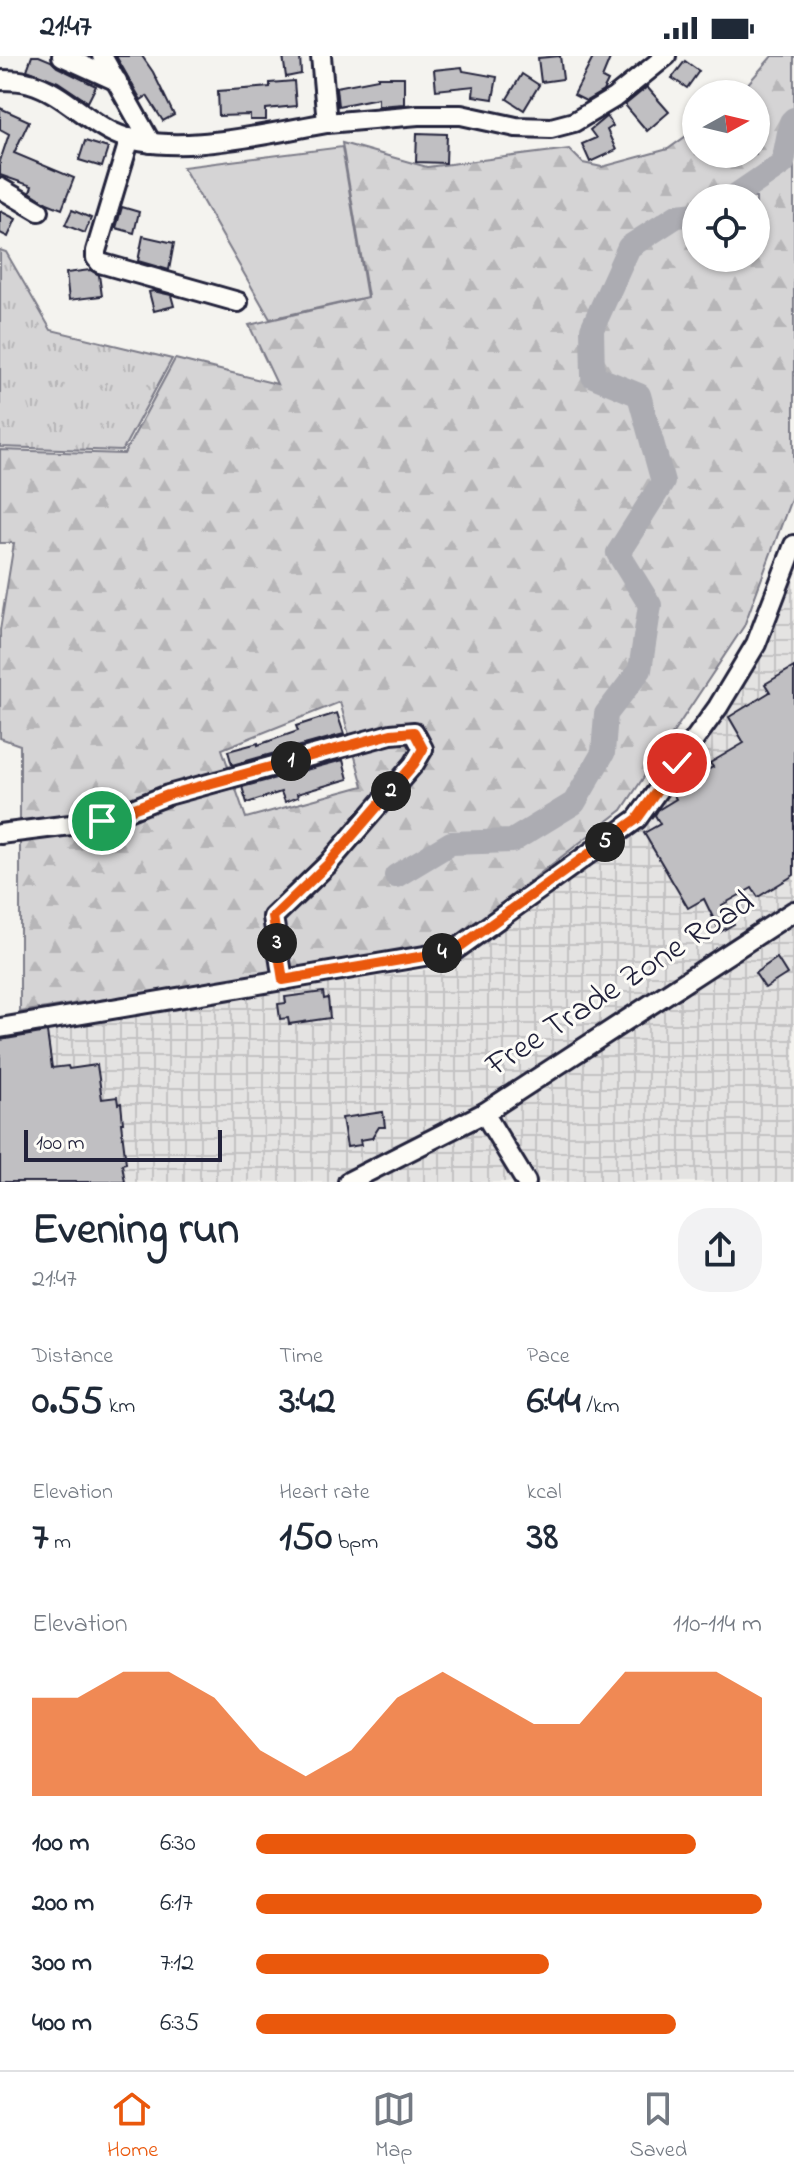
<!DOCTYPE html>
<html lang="en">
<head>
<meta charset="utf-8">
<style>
	:root { --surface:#fff; --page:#f2f2f3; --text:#1f2937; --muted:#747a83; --line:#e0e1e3; --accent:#ea580c }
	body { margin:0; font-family:"Indie Flower",sans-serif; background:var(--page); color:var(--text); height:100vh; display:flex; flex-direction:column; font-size:30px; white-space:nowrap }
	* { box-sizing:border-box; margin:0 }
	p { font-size:26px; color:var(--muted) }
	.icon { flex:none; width:44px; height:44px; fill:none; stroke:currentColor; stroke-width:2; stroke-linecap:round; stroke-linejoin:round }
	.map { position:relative; height:1126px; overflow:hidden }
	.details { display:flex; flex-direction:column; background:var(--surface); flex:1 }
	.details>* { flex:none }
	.needle { width:52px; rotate:82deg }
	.buttons { position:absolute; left:682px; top:24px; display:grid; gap:16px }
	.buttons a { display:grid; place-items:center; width:88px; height:88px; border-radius:50%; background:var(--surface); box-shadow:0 2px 6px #0004; font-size:40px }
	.scale { position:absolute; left:24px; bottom:20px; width:198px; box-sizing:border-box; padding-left:8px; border:4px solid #22223b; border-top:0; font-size:22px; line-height:28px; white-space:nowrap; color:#22223b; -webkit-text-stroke:6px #fdfcf7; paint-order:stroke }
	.pin { position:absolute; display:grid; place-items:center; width:68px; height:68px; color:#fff; margin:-34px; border:4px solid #fff; border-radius:50%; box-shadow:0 2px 8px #0007 }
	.km { position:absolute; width:40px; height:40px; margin:-20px; border-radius:50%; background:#222; color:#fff; font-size:22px; line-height:40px; text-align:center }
	.round { display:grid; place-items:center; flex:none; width:84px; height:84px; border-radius:32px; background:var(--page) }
	.head { display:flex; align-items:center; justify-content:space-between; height:136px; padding:0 32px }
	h1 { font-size:44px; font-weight:700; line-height:60px }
	.figures { display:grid; grid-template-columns:repeat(3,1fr); gap:12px; height:136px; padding:8px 32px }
	.figures div { display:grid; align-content:center }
	.figures b { font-size:40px; font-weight:700 }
	.figures small { font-size:22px; font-weight:400 }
	.figures p { font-size:22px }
	.chart { height:224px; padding:16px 32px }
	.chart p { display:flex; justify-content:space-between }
	.chart svg { width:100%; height:144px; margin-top:8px; fill:var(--accent); opacity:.7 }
	ul { padding:0 32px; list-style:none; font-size:26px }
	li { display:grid; grid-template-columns:128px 96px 1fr; align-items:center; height:60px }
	li i { height:20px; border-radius:10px; background:var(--accent) }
	.status { display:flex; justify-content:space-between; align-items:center; height:56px; padding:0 40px; background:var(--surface); direction:ltr }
	.status svg { height:22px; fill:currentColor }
	.dock { display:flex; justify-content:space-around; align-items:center; height:112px; border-top:2px solid var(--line); background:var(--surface); font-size:22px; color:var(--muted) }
	.dock a { display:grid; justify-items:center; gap:4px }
	.dock .current { color:var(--accent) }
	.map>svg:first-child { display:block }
</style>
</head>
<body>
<div class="status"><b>21:47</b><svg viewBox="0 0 49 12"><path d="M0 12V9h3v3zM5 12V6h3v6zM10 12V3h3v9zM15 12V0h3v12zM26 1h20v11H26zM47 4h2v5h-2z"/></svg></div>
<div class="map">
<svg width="794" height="1126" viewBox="0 0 794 1126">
	<defs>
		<pattern id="industrial-grid" width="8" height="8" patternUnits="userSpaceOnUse" patternTransform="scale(2)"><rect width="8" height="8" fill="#e4e3e2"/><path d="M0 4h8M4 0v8" fill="none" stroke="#c3c2c3"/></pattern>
		<pattern id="grass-tufts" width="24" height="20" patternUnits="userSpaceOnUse" patternTransform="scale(2)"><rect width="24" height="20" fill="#d5d4d5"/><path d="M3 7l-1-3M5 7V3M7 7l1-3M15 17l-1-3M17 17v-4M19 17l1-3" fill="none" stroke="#b7b6b8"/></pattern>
		<pattern id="forest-firs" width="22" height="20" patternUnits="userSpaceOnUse" patternTransform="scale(2)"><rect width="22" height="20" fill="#d5d4d5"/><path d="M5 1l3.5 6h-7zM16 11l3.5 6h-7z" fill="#b7b6b8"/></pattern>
	</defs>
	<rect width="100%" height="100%" fill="#f4f3ef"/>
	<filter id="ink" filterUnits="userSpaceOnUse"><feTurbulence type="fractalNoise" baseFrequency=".0125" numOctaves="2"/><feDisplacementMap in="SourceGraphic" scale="16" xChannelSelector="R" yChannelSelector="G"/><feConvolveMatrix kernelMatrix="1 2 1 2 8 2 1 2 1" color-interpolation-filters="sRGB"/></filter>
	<g filter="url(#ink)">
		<!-- industrial -->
		<polygon fill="url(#industrial-grid)" points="794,486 794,1126 0,1126 0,979 429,913 461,904 619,783 760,579"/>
		<!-- grass -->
		<polygon fill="url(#grass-tufts)" stroke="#7c7b88" stroke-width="2" points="0,194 6,196 51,274 172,303 122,395 0,391"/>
		<!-- forest -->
		<path fill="url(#forest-firs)" stroke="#7c7b88" stroke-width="2" fill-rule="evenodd" d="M772 0H794V435L744 570 622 754 444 892 20 956V689L0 682V574L14 487H0V394L124 398 175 303 277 328 249 269 368 241 342 87 427 111 569 93 583 107 602 111 668 93 696 73V98H756V38H739ZM696 142H756V202H696ZM340 646 363 730 246 762 222 693Z"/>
		<!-- pitch -->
		<polygon fill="#d5d4d5" stroke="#7c7b88" stroke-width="2" points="342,91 367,241 270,263 183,111"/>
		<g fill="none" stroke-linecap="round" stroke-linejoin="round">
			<!-- river -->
			<g stroke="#acacb2" stroke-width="24">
				<polyline points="732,142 783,107 791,66 794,63"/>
				<polyline points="396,820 451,787 512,785 574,747 603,697 606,658 640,614 650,549 618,497 663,426 639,339 593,320 592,273 629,191 677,160 696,158"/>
			</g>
		</g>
		<!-- building -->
		<g fill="#c0bfc2" stroke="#22223b" stroke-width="2">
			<polygon points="32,0 39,0 51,5 57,11 96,30 88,46 58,26 27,14"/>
			<polygon points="116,0 142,0 153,16 174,59 163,65 147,40 141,44"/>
			<polygon points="283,0 300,0 301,18 286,21"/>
			<polygon points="560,0 563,23 541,26 538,2"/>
			<polygon points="594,0 611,0 602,22 608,25 603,35 586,45 574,39"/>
			<polygon points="685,5 699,15 687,32 672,22"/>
			<polygon points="462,11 463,15 497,21 493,43 473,40 474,30 436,34 434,14"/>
			<polygon points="522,18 539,29 524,54 507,43"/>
			<polygon points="378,21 404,21 404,48 378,50 378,42 338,50 336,31 378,23"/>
			<polygon points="294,25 296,50 266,53 266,64 250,64 250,59 219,60 218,35 270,31 270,27"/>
			<polygon points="647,31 669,56 647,75 625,49"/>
			<polygon points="0,52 29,65 14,97 74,122 62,153 47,147 30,136 32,130 0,119 0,105 9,78 0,73"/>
			<polygon points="607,60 613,70 607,74 616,94 590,106 582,88 596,82 590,74"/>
			<polygon points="417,77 447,78 446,107 416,106"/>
			<polygon points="85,85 108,92 102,111 79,104"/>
			<polygon points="122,151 139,156 134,177 116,172"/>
			<polygon points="72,154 91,162 85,177 65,169"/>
			<polygon points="0,155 16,163 8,181 0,177"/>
			<polygon points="143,180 174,187 169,214 138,205"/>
			<polygon points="90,214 99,219 102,240 69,244 66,217"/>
			<polygon points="153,235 171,239 174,250 154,255 149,236"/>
			<polygon points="794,611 794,819 758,841 752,832 722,849 734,868 720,876 704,843 688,852 644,777 660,768 655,759 658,754 676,743 672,736 674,733 713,711 710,707 744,687 729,661 770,636 765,628"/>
			<polygon points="337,657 344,678 232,709 228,695 258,687 258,689 298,675 296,670"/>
			<polygon points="343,704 348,723 297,738 298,741 285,746 281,736 247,747 242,731"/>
			<polygon points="777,902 787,918 765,932 755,917"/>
			<polygon points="323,936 324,943 328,942 330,962 289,968 288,962 280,963 278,948 286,947 285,941"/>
			<polygon points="47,976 52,1012 68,1010 69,1013 97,1009 102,1043 117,1041 118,1048 121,1047 123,1067 121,1067 126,1107 122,1108 125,1126 0,1126 0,984"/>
			<polygon points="383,1056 385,1071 379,1071 372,1082 360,1084 361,1089 347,1091 342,1062"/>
		</g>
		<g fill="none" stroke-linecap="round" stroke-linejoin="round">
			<!-- minor casing -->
			<g stroke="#22223b" stroke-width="24">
				<g id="minor">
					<polyline points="62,0 117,25"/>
					<polyline points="102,0 151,87"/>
					<path d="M0 24C10 24 21 24 30 27 62 36 85 64 114 77 169 103 268 77 327 67L321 0"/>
					<polyline points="327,67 418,59 461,59 516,71 551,72 574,66 614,42 666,0"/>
					<polyline points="130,82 96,195 96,202 100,207 238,246"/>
					<polyline points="0,132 39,155"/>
					<polyline points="0,778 102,765 168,739 391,678 414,676 423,693 414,708 328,808 273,861 283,924"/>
					<polyline points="0,972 454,895 637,763 718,651 756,588 794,489"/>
					<polyline points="484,1057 794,855"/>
					<polyline points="348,1126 484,1057 526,1126"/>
				</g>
			</g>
			<!-- minor -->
			<use href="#minor" stroke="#fdfcf7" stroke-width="18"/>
		</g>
	</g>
	<g fill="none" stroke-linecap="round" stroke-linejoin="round" filter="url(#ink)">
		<!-- route casing -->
		<g stroke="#fff" stroke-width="16">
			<polyline id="route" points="102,765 168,739 391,678 414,676 423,693 414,708 328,808 273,861 283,924 454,895 637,763 677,707"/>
		</g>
		<!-- route -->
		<use href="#route" stroke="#ea580c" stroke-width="10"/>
	</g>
	<g text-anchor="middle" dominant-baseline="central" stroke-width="6" stroke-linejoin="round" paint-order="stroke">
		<!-- street labels -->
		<g font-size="34" fill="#22223b" stroke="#fdfcf7">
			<text transform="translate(621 929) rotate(-33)">Free Trade Zone Road</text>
		</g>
	</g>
</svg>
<div class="buttons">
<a><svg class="needle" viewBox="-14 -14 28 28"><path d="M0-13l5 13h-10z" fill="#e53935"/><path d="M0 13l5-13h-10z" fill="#747a83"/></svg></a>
<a><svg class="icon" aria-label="locate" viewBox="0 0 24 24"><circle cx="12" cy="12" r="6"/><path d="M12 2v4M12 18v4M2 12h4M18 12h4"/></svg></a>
</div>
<div class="scale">100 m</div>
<div class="pin" style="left:102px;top:765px;background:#1e9e55"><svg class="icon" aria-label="arrive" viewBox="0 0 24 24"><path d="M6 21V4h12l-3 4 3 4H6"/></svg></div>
<div class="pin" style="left:677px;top:707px;background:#d93025"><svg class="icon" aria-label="check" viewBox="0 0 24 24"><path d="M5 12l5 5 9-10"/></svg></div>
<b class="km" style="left:291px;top:705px">1</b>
<b class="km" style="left:391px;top:735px">2</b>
<b class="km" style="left:277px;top:887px">3</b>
<b class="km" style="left:442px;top:897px">4</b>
<b class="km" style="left:605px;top:786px">5</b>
</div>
<section class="details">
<div class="head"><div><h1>Evening run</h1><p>21:47</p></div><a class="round"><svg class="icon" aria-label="share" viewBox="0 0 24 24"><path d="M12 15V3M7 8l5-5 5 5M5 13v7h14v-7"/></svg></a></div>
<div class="figures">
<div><p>Distance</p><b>0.55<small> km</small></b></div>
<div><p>Time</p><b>3:42</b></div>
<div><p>Pace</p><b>6:44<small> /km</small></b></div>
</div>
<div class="figures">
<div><p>Elevation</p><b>7<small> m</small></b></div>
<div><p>Heart rate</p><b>150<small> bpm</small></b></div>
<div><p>kcal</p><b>38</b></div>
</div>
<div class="chart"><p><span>Elevation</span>110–114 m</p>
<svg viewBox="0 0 160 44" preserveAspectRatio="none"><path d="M0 44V14L10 14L20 6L30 6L40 14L50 30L60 38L70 30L80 14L90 6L100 14L110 22L120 22L130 6L140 6L150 6L160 14V44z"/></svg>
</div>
<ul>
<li><b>100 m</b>6:30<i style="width:87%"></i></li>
<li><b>200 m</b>6:17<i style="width:100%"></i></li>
<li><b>300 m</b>7:12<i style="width:58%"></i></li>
<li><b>400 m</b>6:35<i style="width:83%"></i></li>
</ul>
</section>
<nav class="dock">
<a class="current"><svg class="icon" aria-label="home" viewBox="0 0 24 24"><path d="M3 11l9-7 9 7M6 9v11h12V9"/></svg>Home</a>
<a><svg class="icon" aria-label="map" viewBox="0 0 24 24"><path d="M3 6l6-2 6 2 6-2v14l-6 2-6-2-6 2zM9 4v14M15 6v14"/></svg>Map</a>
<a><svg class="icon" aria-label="saved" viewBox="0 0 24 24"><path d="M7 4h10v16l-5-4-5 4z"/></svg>Saved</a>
</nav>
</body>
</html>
